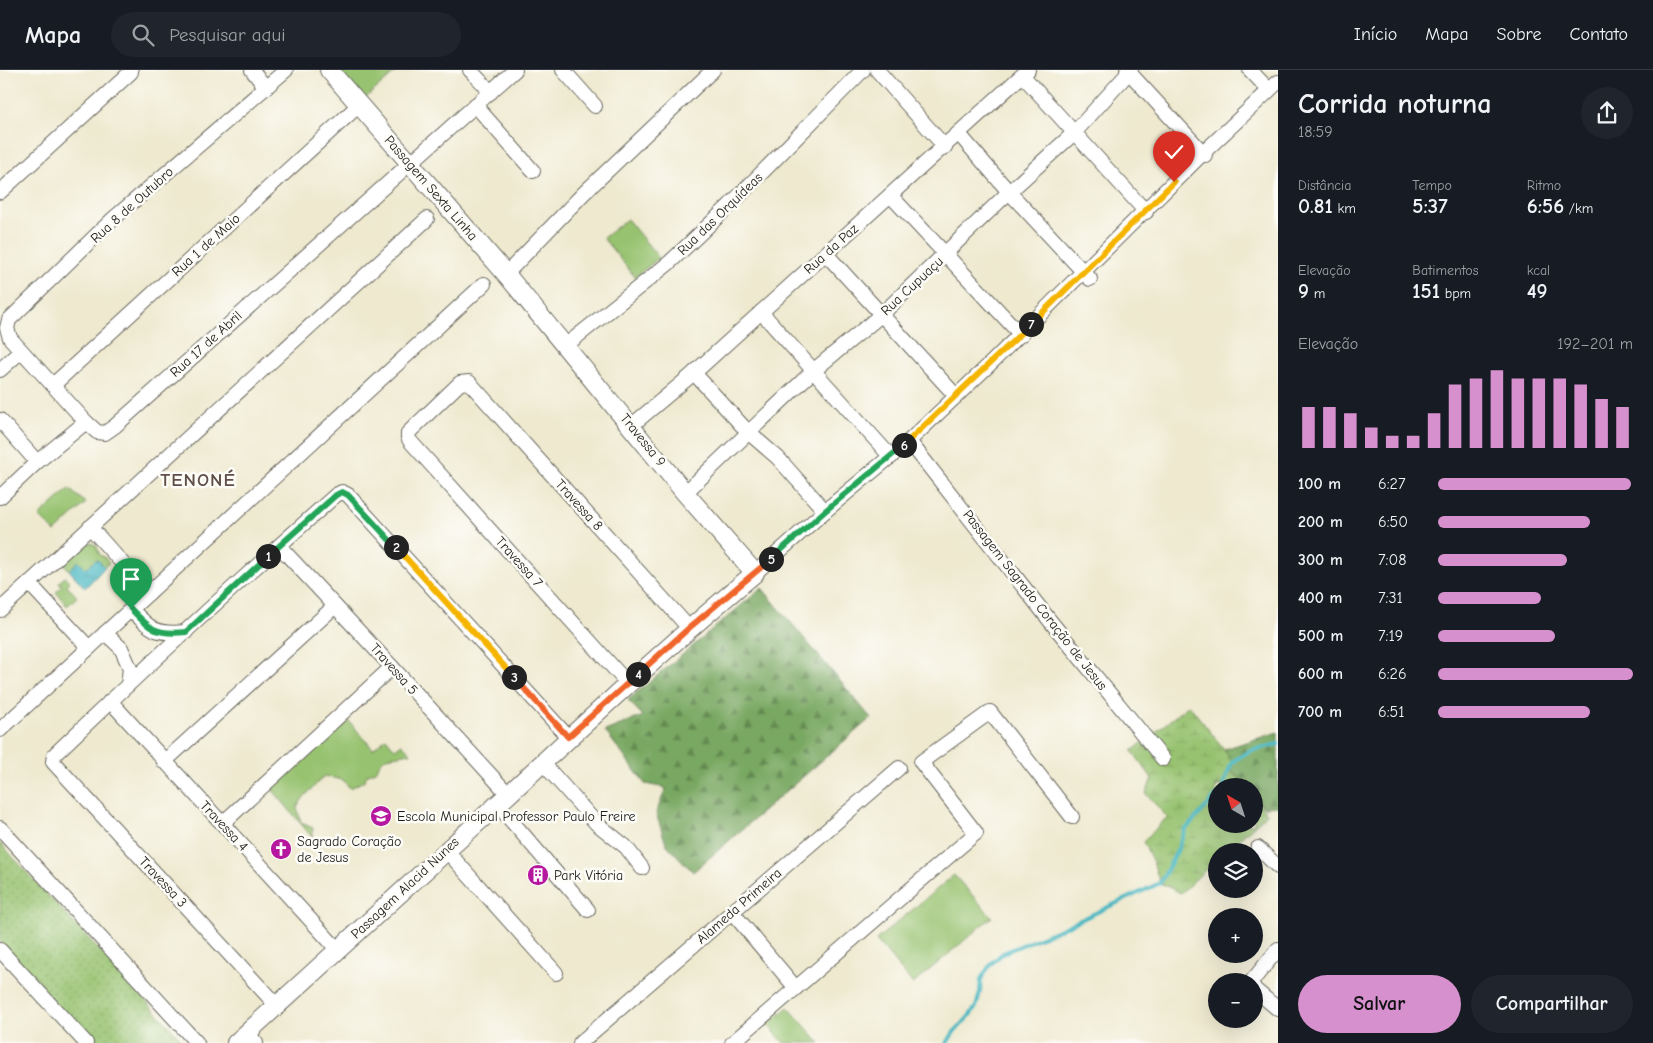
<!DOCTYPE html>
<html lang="pt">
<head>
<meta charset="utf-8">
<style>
	:root { --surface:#171b24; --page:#20242c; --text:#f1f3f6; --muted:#9ea1a6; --line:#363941; --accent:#d690ce }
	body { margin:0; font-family:"Comic Neue",sans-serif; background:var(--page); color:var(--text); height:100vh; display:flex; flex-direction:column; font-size:19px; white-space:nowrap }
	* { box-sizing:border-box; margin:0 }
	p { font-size:16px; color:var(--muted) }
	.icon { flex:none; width:28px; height:28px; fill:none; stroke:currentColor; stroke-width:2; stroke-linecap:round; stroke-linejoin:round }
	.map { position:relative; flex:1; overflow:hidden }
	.panel { display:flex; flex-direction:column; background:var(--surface); width:375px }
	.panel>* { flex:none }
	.needle { width:32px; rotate:321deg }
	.controls { position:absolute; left:1208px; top:708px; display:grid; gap:10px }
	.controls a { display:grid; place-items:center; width:55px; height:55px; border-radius:50%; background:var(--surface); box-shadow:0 5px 20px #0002; font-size:25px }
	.pin { position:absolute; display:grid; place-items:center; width:42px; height:42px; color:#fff; margin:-51px -21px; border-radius:50% 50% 50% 0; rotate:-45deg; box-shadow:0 0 5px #0007 }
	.pin .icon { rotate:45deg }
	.km { position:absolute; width:25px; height:25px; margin:-12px; border-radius:50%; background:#222; color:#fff; font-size:14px; line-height:25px; text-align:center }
	.round { display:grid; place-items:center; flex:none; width:52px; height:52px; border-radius:26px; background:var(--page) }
	.overview { display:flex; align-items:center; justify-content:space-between; height:85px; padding:0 20px }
	h1 { font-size:28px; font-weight:700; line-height:38px }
	.figures { display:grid; grid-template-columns:repeat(3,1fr); gap:8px; height:85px; padding:5px 20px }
	.figures div { display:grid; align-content:center }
	.figures b { font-size:21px; font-weight:700 }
	.figures small { font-size:14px; font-weight:400 }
	.figures p { font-size:14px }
	.chart { height:140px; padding:10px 20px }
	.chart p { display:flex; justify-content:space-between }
	.chart svg { width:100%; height:90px; margin-top:5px; stroke:var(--accent); stroke-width:6 }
	.action { display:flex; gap:10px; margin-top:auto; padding:10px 20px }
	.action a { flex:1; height:58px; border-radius:30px; background:var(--accent); color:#111; font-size:20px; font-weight:700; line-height:58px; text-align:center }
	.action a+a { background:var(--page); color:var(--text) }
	ul { padding:0 20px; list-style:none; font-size:16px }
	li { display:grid; grid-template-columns:80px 60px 1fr; align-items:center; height:38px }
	li i { height:12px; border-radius:6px; background:var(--accent) }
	header { display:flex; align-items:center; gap:30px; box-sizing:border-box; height:70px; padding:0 25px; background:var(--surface); border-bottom:1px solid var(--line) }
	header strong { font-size:24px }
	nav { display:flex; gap:28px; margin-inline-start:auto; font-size:18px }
	.search { width:350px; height:45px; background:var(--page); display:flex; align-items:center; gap:12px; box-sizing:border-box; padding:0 18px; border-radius:28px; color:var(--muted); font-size:19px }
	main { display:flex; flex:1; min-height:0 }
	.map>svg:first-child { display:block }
</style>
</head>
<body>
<header>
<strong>Mapa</strong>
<div class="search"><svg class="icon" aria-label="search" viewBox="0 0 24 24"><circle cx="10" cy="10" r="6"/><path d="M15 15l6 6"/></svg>Pesquisar aqui</div>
<nav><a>Início</a><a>Mapa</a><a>Sobre</a><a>Contato</a></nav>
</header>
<main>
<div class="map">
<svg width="1278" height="973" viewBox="0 0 1278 973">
	<defs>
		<pattern id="forest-firs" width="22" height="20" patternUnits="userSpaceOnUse" patternTransform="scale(1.25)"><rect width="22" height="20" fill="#79a862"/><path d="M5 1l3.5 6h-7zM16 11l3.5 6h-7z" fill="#628850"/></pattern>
		<pattern id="wetland-marsh" width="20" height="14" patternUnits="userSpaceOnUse" patternTransform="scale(1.25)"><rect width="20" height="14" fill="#97c26f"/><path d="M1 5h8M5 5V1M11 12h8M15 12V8" fill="none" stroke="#82a660"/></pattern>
		<pattern id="garden-dots" width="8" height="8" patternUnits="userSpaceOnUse" patternTransform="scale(1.25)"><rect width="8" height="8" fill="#97c26f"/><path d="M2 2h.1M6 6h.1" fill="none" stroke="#82a660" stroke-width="1.8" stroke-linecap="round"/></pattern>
		<pattern id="water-ripples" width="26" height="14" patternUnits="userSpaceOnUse" patternTransform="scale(1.25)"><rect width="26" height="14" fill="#4ab8c3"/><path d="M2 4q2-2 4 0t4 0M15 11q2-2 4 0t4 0" fill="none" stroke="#3d959e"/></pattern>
	</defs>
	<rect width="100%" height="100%" fill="#fdfcf7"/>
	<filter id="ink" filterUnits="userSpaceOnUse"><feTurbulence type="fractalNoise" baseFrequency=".02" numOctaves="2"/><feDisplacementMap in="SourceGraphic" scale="10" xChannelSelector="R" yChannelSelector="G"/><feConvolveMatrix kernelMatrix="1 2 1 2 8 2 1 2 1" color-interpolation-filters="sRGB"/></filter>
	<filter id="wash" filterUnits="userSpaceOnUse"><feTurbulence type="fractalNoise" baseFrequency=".0096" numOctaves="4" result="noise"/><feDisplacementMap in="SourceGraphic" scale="20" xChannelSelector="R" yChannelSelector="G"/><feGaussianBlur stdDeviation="1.12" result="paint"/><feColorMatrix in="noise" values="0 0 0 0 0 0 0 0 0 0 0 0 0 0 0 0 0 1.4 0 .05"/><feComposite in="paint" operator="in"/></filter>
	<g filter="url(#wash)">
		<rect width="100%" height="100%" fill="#eee9cf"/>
		<!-- green -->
		<g fill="#97c26f" stroke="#5a6f46">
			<polygon points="331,0 398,0 361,32"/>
			<polygon points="627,149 659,188 635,207 603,168"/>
			<polygon points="69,419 86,433 55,462 39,446"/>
			<polygon points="91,473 96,475 100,485 104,487 109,493 104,497 98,490 96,490 86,499 78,491 69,500 64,494 86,474"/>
			<polygon points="65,507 70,512 67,515 77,527 67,536 56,522 62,516 59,512"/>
			<polygon points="347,649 373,679 386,668 395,679 402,674 411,683 386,687 380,693 376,701 368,704 364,711 350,718 343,710 324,706 304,727 297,737 301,753 313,758 312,767 271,718"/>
			<polygon points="954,805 992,847 913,914 876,870"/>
			<polygon points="788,937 820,973 784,973 768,955"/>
		</g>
		<!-- forest -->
		<g fill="url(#forest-firs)" stroke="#4a623f">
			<polygon points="762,518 871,648 693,802 666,774 656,743 666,718 645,714 605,661 643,646 628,630"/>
			<polygon points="1278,662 1278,736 1264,737 1254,725 1254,716 1247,716 1231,701 1232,692 1224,679"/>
		</g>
		<!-- wetland -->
		<polygon fill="url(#wetland-marsh)" stroke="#5a6f46" points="1189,635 1224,679 1232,692 1231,701 1247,716 1216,716 1216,754 1254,754 1254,725 1267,744 1226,781 1216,781 1216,790 1181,823 1160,813 1153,792 1143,772 1167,747 1146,724 1152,708 1132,681"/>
		<!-- garden -->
		<polygon fill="url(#garden-dots)" stroke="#5a6f46" points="0,773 185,973 90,973 0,873"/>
		<!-- water -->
		<polygon fill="url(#water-ripples)" stroke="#336a70" points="95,490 98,490 105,497 85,518 69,500 78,491 86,499"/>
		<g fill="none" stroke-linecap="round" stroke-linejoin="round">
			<!-- stream -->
			<g stroke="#4ab8c3" stroke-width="4">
				<polyline points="1223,716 1232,692 1249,681 1278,674"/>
				<polyline points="947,973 954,962 967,949 976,937 980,922 981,909 990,895 1003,883 1063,858 1160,813 1177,781 1185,760 1216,726"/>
			</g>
		</g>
	</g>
	<g filter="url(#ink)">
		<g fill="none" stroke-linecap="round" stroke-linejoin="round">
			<!-- minor casing -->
			<g stroke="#66645b" stroke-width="16">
				<g id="minor">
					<polyline points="252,0 266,18"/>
					<polyline points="286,0 113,149 9,250 7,258 10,268 86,352 97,362 105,363 115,356 515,0"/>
					<polyline points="470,0 491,22"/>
					<polyline points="563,0 595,36"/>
					<polyline points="877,0 945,77"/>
					<polyline points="1127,0 1205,85"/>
					<polyline points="1250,0 1269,20"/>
					<polyline points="1023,6 1146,142"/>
					<polyline points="475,35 533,101"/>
					<polyline points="959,64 1009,122 1090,209"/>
					<polyline points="0,122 131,2 131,0"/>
					<polyline points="891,126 1021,265"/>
					<polyline points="826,184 956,326"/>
					<polyline points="506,204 584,123 713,0"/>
					<polyline points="761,242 891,387"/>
					<polyline points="565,276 669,193 730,135 863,0"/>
					<polyline points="0,300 21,281"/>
					<polyline points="694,303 748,362 778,388 825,441"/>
					<polyline points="53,315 359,35"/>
					<polyline points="0,350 37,392"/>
					<polyline points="631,356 694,303 1028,0"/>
					<polyline points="909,371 1051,552 1163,689"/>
					<polyline points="685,423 813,301 881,245 1009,122 1074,63 1131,0"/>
					<polyline points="0,427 37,392 86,352"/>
					<polyline points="90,457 149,523"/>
					<polyline points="279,476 392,597 508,724"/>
					<polyline points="755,503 825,441 909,371 990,294 1203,83 1278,12"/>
					<polyline points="29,513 89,578"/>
					<path d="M131 539C151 560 156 565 186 562"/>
					<polyline points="0,540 427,149"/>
					<polyline points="105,563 121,578 130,598 128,615"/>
					<polyline points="628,614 410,371 408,367 408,363 460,313 469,312 689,558"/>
					<polyline points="110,631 338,880"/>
					<polyline points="0,660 484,214"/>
					<polyline points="164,692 335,536"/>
					<polyline points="542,692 596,753 626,777 642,798"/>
					<polyline points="497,734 588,840"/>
					<polyline points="223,753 392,597"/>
					<polyline points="0,758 197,973"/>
					<polyline points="1258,778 1278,797"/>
					<polyline points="446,780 556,903"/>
					<polyline points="732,842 795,917"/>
					<polyline points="0,880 86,973"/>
					<polyline points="1252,911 1278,879"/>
					<polyline points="1254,919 1278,939"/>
					<path d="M277 936 53 692 54 685C146 597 240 510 336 425L342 422 348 425 568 667"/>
					<polyline points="247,963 256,973"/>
					<polyline points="580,973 899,698"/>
					<polyline points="732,973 976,763 921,692 990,642 1072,747"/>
				</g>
			</g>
			<!-- tertiary casing -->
			<g stroke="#66645b" stroke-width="20">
				<path id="tertiary" d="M236 973C328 890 419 806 510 723 591 648 671 573 755 503L685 423 506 204 329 0"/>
			</g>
			<!-- minor -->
			<use href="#minor" stroke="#fff" stroke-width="14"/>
			<!-- tertiary -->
			<use href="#tertiary" stroke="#fff" stroke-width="18"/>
		</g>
	</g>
	<g fill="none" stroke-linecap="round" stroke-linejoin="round" filter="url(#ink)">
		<!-- split-1 casing -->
		<g stroke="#fff" stroke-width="10">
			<path id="split-1" d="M131 539C151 560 156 565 186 562L268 486"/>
		</g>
		<!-- split-2 casing -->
		<g stroke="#fff" stroke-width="10">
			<polyline id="split-2" points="268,486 336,425 342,422 348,425 396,477"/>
		</g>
		<!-- split-3 casing -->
		<g stroke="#fff" stroke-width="10">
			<polyline id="split-3" points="396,477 514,607"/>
		</g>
		<!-- split-4 casing -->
		<g stroke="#fff" stroke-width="10">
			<polyline id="split-4" points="514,607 568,667 638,604"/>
		</g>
		<!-- split-5 casing -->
		<g stroke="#fff" stroke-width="10">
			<polyline id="split-5" points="638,604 689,558 771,489"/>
		</g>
		<!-- split-6 casing -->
		<g stroke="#fff" stroke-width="10">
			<polyline id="split-6" points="771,489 825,441 904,375"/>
		</g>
		<!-- split-7 casing -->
		<g stroke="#fff" stroke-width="10">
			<polyline id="split-7" points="904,375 1031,254"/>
		</g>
		<!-- split-8 casing -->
		<g stroke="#fff" stroke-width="10">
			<polyline id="split-8" points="1031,254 1174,112"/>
		</g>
		<!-- split-1 -->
		<use href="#split-1" stroke="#22a559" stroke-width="6"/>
		<!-- split-2 -->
		<use href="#split-2" stroke="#22a559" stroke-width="6"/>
		<!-- split-3 -->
		<use href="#split-3" stroke="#f5b400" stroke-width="6"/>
		<!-- split-4 -->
		<use href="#split-4" stroke="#f0652b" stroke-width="6"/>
		<!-- split-5 -->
		<use href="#split-5" stroke="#f0652b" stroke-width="6"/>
		<!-- split-6 -->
		<use href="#split-6" stroke="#22a559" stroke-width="6"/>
		<!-- split-7 -->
		<use href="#split-7" stroke="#f5b400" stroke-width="6"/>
		<!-- split-8 -->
		<use href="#split-8" stroke="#f5b400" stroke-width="6"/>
	</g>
	<!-- icons -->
	<defs>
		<g id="school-disc" transform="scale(1.125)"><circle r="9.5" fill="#b5179e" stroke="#fdfcf7"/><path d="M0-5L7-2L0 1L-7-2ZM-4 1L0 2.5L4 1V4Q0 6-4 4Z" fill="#fff"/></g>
		<g id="church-disc" transform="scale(1.125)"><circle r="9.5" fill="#b5179e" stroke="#fdfcf7"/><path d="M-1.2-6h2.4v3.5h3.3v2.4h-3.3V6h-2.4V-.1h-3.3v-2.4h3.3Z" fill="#fff"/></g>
		<g id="building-disc" transform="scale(1.125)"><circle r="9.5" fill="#b5179e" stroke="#fdfcf7"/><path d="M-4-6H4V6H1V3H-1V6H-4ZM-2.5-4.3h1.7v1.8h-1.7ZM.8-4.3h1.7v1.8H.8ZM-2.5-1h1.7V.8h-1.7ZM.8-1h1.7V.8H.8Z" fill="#fff"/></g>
	</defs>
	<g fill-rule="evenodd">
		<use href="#school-disc" x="381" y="746"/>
		<use href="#church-disc" x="281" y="779"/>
		<use href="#building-disc" x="538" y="805"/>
	</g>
	<g text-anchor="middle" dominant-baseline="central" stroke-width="5" stroke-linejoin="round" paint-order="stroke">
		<!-- street labels -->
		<g font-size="14" fill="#1c1c1c" stroke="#fdfcf7">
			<text transform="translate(431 118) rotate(49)">Passagem Sexta Linha</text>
			<text transform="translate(132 135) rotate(-42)">Rua 8 de Outubro</text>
			<text transform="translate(720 144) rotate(-44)">Rua das Orquídeas</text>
			<text transform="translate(206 175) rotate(-42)">Rua 1 de Maio</text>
			<text transform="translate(831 179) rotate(-42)">Rua da Paz</text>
			<text transform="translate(912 216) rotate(-43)">Rua Cupuaçu</text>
			<text transform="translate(206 274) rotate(-42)">Rua 17 de Abril</text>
			<text transform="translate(643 370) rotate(51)">Travessa 9</text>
			<text transform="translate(579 435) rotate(48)">Travessa 8</text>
			<text transform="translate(519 492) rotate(48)">Travessa 7</text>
			<text transform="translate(1035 530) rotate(52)">Passagem Sagrado Coração de Jesus</text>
			<text transform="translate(394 599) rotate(48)">Travessa 5</text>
			<text transform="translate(224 756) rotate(47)">Travessa 4</text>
			<text transform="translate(163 812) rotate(47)">Travessa 3</text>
			<text transform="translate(405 818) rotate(-43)">Passagem Alacid Nunes</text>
			<text transform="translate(739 836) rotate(-41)">Alameda Primeira</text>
		</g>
		<!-- poi labels -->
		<g font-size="14" fill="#1c1c1c" stroke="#fdfcf7" text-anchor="start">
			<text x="397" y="746">Escola Municipal Professor Paulo Freire</text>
			<text x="297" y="771">Sagrado Coração<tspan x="297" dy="16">de Jesus</tspan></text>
			<text x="554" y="805">Park Vitória</text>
		</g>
		<!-- district labels -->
		<g font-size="19" font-weight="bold" letter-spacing="1" fill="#604e48" stroke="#fdfcf7">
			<text x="198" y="410">TENONÉ</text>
		</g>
	</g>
</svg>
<div class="controls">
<a><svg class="needle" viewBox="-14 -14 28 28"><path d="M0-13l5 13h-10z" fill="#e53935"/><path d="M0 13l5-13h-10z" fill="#9ea1a6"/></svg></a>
<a><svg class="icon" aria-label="layers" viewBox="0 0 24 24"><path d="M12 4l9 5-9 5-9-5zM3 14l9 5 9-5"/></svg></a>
<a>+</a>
<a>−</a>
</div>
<div class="pin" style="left:131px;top:539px;background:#1e9e55"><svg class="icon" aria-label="arrive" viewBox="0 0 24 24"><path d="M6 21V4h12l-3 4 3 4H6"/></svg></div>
<div class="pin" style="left:1174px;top:112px;background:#d93025"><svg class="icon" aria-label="check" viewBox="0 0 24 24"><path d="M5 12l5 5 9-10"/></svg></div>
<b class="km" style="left:268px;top:486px">1</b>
<b class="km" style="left:396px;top:477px">2</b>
<b class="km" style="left:514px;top:607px">3</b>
<b class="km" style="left:638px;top:604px">4</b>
<b class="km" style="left:771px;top:489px">5</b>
<b class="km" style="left:904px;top:375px">6</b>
<b class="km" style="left:1031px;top:254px">7</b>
</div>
<section class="panel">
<div class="overview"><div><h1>Corrida noturna</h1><p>18:59</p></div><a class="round"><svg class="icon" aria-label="share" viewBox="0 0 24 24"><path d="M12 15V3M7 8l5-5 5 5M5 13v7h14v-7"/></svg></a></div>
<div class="figures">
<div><p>Distância</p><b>0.81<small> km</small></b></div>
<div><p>Tempo</p><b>5:37</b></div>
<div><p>Ritmo</p><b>6:56<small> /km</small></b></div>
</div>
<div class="figures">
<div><p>Elevação</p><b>9<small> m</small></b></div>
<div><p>Batimentos</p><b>151<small> bpm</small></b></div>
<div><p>kcal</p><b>49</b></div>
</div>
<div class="chart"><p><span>Elevação</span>192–201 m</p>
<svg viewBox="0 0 160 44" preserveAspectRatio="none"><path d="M5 44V24M15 44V24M25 44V27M35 44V34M45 44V38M55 44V38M65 44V27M75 44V13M85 44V10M95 44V6M105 44V10M115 44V10M125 44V10M135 44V13M145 44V20M155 44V24"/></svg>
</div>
<ul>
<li><b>100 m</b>6:27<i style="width:99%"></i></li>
<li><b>200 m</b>6:50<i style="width:78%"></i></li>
<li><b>300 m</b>7:08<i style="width:66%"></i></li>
<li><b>400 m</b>7:31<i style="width:53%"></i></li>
<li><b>500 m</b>7:19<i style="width:60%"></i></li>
<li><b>600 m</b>6:26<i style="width:100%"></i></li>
<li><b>700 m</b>6:51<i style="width:78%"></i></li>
</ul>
<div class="action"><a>Salvar</a><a>Compartilhar</a></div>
</section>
</main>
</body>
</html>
